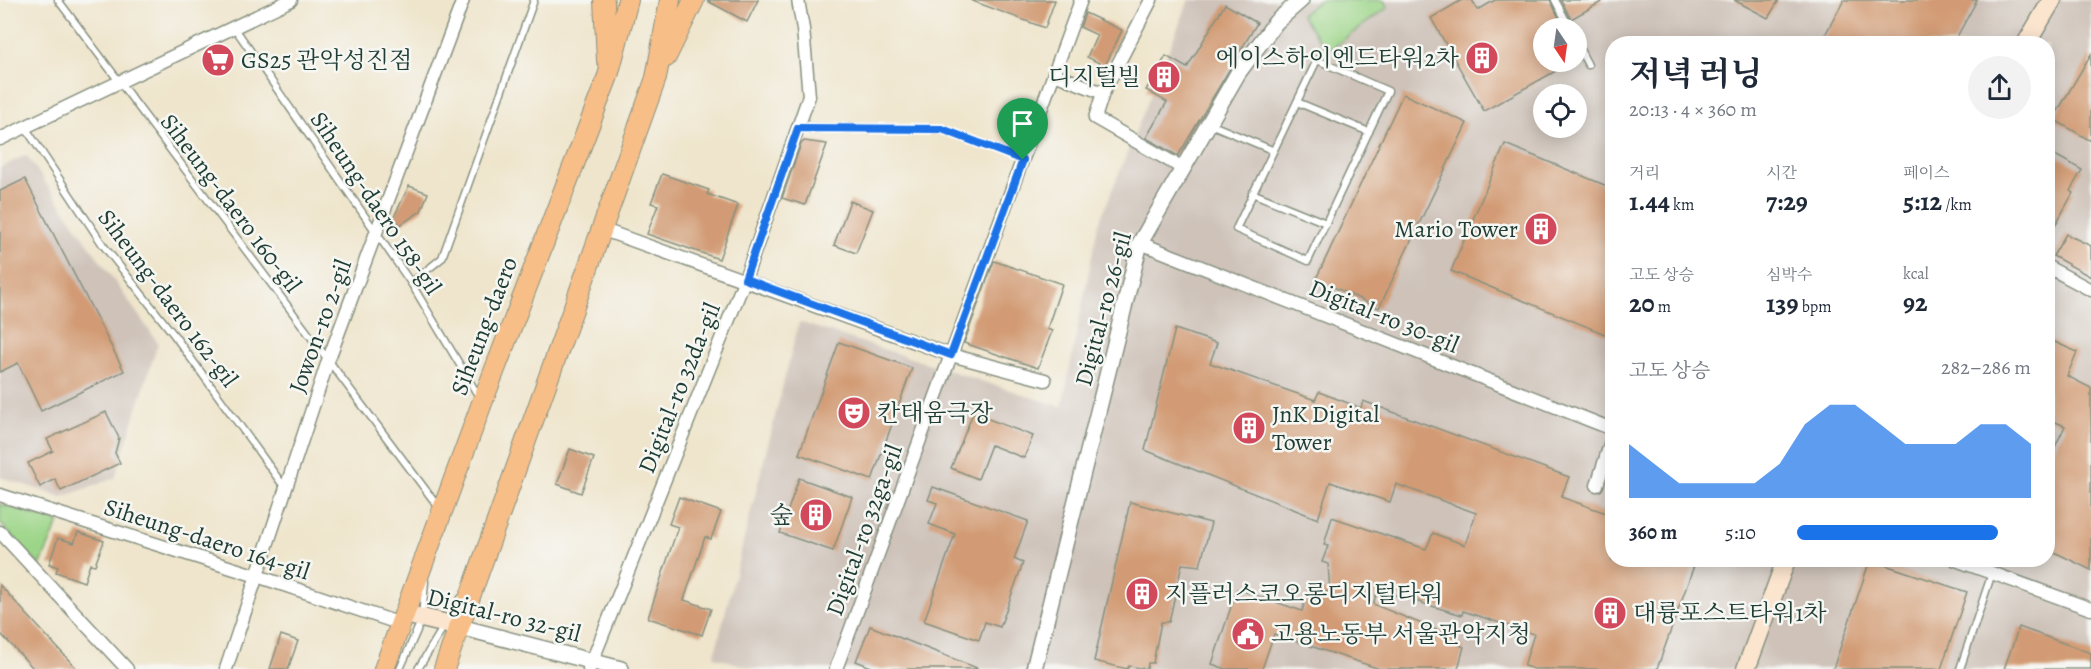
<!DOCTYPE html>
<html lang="ko">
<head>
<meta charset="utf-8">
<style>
	:root { --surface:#fff; --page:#f2f2f3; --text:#1f2937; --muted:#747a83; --accent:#1a73e8 }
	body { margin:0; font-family:Alegreya,"Noto Serif KR",serif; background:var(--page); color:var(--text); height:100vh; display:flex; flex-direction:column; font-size:22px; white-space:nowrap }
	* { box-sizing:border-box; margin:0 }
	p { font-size:20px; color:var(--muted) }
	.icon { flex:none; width:33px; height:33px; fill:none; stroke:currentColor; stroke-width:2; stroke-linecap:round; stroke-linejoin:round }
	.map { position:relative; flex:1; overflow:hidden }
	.side { position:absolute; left:1605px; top:36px; width:450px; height:531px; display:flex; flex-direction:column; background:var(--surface); border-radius:24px; box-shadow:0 3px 15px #0003 }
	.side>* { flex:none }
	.needle { width:39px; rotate:167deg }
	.tools { position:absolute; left:1533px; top:18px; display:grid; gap:12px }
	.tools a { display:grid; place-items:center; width:54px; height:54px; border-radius:50%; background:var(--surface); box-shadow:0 3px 15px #0003; font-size:30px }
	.pin { position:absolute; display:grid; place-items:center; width:51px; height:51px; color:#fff; margin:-62px -26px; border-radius:50% 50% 50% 0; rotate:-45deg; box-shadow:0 0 6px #0007 }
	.pin .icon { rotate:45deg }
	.round { display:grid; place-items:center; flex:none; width:63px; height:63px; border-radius:32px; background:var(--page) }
	.summary { display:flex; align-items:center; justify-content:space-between; height:102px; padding:0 24px }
	h1 { font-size:33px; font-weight:700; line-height:45px }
	.figures { display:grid; grid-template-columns:repeat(3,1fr); gap:9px; height:102px; padding:6px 24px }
	.figures div { display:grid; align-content:center }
	.figures b { font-size:26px; font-weight:700 }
	.figures small { font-size:16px; font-weight:400 }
	.figures p { font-size:16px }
	.chart { height:168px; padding:12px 24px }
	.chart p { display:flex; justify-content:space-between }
	.chart svg { width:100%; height:108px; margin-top:6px; fill:var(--accent); opacity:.7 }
	ul { padding:0 24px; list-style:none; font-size:20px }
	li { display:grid; grid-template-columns:96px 72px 1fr; align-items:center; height:45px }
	li i { height:15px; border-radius:8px; background:var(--accent) }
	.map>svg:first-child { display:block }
</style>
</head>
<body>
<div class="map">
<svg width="2091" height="669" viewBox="0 0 2091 669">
	<rect width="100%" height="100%" fill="#f6f6f2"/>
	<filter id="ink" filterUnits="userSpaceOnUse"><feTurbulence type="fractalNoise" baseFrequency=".0167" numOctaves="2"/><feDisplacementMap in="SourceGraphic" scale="12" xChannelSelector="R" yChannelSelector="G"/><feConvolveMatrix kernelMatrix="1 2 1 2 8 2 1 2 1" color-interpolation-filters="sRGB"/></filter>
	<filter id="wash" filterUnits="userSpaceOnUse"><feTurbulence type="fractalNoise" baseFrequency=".008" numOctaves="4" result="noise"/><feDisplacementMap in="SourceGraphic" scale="24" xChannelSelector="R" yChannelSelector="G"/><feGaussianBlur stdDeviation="1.35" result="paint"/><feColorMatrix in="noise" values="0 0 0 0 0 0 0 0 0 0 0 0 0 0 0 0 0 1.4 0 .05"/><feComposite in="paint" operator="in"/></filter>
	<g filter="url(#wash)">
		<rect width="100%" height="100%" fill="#efe5cc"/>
		<!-- industrial -->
		<g fill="#cec2b9" fill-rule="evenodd">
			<path d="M1189 0H2091V669H756L714 657 799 322 1062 407 1098 225ZM1544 28H1576V62H1544ZM1612 44H2048V560H1612ZM1544 94H1576V128H1544Z"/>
			<polygon points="26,155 158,343 115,478 62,497 0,477 0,168"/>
		</g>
		<!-- green -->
		<g fill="#9cd588" stroke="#5e895e" stroke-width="1.5">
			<polygon points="1320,0 1383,0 1388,7 1328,51 1301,15"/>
			<polygon points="0,504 59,522 40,566 0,523"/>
		</g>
		<g id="blocks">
			<!-- building -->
			<g fill="#d29b75">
				<polygon points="706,0 758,0 747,22"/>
				<polygon points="970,0 1055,0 1045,28"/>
				<polygon points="1462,0 1472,0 1478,10 1495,0 1550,0 1564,28 1544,28 1544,62 1572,62 1484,111 1431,18"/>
				<polygon points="1561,0 1605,0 1571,19"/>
				<polygon points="1734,0 1779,0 1768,18"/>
				<polygon points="1844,0 1977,0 1953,44 1820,44"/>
				<polygon points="1225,4 1257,23 1178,156 1146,138 1167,102 1146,90 1166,56 1187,68"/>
				<polygon points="1085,13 1122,30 1105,66 1087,57 1097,35 1080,27"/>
				<polygon points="2091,54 2091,141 2053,119"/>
				<polygon points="1403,94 1467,123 1379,308 1316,279"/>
				<polygon points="804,141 827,144 805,205 782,198 801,144"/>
				<polygon points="1505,144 1612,188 1612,337 1451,271"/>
				<polygon points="2048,151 2082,170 2070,191 2073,193 2048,238"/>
				<polygon points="662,174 709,190 707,194 738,205 719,259 647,234 658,205 651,203"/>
				<polygon points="25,179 124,371 41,411 18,363 0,372 0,191"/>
				<polygon points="409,186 428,193 421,211 400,225 394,217"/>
				<polygon points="850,201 873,210 856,253 834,245"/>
				<polygon points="2066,234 2091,246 2091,277 2053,256"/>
				<polygon points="994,261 1062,284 1047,329 1052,331 1038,368 964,343"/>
				<polygon points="1175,329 1217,343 1210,363 1315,400 1319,392 1361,408 1363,401 1569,477 1561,497 1612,515 1612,560 1696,560 1657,669 1534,669 1524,666 1534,634 1463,611 1462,615 1378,590 1373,604 1456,638 1455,643 1464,647 1458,669 1380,669 1274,634 1262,669 1226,669 1212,664 1237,589 1302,611 1310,586 1330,593 1328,564 1322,562 1328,546 1324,545 1332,517 1426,549 1433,533 1465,545 1476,513 1396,484 1390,502 1330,482 1318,519 1145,450"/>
				<polygon points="2048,339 2077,352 2067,376 2091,388 2091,570 2048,549 2048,462 2065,426 2048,419"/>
				<polygon points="839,342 912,368 872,480 799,454"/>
				<polygon points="106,412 119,438 115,453 120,463 61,491 55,479 40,487 28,463 53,451 47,439"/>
				<polygon points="973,413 1033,436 1024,458 991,445 978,479 951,468"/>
				<polygon points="570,449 594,458 581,493 557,484"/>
				<polygon points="799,478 852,497 833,551 780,533"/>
				<polygon points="933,487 1028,521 1014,559 1023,563 1000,627 985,622 979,640 924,621 955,534 929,524 937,503 928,500"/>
				<polygon points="679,497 721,512 711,539 705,537 684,600 711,609 702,635 648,618 678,527 669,524"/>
				<polygon points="1130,502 1211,523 1200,566 1182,564 1169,622 1161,622 1153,663 1148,663 1147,669 1129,666 1127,669 1094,661"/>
				<polygon points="78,532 104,541 95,565 90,564 84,582 56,572 58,567 49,564 58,538 74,543"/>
				<polygon points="1870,560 1967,592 1941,669 1833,669"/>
				<polygon points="0,585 77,669 34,669 0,633"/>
				<polygon points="870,626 977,668 977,669 876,669 856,661"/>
				<polygon points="2019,627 2091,653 2091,669 2004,669"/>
				<polygon points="281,635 298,641 288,669 270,669"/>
			</g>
		</g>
	</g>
	<g filter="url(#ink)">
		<use href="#blocks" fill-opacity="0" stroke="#879180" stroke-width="1.5"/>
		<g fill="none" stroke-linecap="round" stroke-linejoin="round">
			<!-- service casing -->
			<g stroke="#879180" stroke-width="9">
				<g id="service">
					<polyline points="58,0 440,509"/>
					<polyline points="1555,0 1570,28"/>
					<polyline points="234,27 411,283 479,397"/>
					<polyline points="1576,42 1588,65"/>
					<polygon points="1317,60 1388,91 1308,261 1236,229"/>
					<polyline points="1297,102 1369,132"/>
					<polyline points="1210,124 1272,150"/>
					<polyline points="25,127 103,245 174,335 285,488"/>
					<polyline points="798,127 941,129 1022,159"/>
					<polyline points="1252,193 1326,223"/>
					<polyline points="411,283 442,258 534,0"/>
					<polyline points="400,669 422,619 425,581"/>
					<polyline points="418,669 461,598"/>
					<polyline points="1960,669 1992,573"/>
				</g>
			</g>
			<!-- minor casing -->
			<g stroke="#879180" stroke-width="15">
				<g id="minor">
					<polyline points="1054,74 1103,93 1095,118 1184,169"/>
					<polyline points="1103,93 1151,0"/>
					<polyline points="0,139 291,0"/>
					<polyline points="601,229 951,355 1045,380"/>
					<polyline points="1140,243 1612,429"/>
					<polyline points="2048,267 2091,290"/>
					<polyline points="1597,485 1612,438"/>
					<polyline points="0,495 257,576 401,624"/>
					<polyline points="0,532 127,669"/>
					<polyline points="1956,560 2091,609"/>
					<polyline points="226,669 328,361 463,0"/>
					<polyline points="589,669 745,279 809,96 803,29 798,0"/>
					<polyline points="836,669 1081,0"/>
				</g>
			</g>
			<!-- tertiary casing -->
			<g stroke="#879180" stroke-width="18">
				<g id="tertiary">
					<polyline points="460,627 621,669"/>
					<polyline points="1034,669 1140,243 1238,73 1276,22 1301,0"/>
				</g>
			</g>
			<!-- secondary casing -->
			<g stroke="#879180" stroke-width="21">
				<g id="secondary">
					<polyline points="2026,44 2052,0"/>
					<polyline points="405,614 460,627"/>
					<polyline points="1746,669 1786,560"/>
				</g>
			</g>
			<!-- primary casing -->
			<g stroke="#879180" stroke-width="22">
				<g id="primary">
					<polyline points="604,0 607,60"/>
					<polyline points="666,57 694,0"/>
					<polyline points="384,669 482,403 608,76 628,0"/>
					<polyline points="444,669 656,78 670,0"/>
				</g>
			</g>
			<!-- service -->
			<use href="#service" stroke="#fff" stroke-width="6"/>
			<!-- minor -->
			<use href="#minor" stroke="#fff" stroke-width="12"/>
			<!-- tertiary -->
			<use href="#tertiary" stroke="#fff" stroke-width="15"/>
			<!-- secondary -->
			<use href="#secondary" stroke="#fce5cf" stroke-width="18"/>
			<!-- primary -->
			<use href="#primary" stroke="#f7be88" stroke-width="20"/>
		</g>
	</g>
	<g fill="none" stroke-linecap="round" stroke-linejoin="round" filter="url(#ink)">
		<!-- route casing -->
		<g stroke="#fff" stroke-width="12">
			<polygon id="route" points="798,128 942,129 1023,160 951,355 745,279"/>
		</g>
		<!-- route -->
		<use href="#route" stroke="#1a73e8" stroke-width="8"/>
	</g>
	<!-- icons -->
	<defs>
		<g id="building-disc" transform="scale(1.725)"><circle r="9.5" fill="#d1495b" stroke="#f6f6f2"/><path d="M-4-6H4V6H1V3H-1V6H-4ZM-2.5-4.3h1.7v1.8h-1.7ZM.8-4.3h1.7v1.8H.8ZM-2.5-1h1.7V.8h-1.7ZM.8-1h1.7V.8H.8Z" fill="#fff"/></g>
		<g id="supermarket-disc" transform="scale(1.725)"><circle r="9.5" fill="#d1495b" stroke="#f6f6f2"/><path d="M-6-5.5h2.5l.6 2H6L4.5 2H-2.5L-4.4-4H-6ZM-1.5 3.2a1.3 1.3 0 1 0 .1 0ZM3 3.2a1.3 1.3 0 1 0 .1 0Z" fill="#fff"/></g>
		<g id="theatre-disc" transform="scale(1.725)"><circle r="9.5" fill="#d1495b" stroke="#f6f6f2"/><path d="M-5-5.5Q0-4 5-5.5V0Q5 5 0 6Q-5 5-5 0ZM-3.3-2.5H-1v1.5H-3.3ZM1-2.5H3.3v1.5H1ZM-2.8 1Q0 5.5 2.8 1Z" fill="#fff"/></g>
		<g id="civic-disc" transform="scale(1.725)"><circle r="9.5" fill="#d1495b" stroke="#f6f6f2"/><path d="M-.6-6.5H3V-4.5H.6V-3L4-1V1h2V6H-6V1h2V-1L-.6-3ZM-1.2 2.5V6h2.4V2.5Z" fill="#fff"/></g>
	</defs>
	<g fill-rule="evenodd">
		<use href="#building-disc" x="1482" y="58"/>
		<use href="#supermarket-disc" x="218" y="60"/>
		<use href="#building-disc" x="1164" y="77"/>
		<use href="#building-disc" x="1541" y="229"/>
		<use href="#theatre-disc" x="854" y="413"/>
		<use href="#building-disc" x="1249" y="428"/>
		<use href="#building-disc" x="816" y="515"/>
		<use href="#building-disc" x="1142" y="594"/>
		<use href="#building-disc" x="1610" y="613"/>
		<use href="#civic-disc" x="1248" y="634"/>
	</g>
	<g text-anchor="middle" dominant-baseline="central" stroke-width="5" stroke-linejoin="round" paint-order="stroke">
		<!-- poi labels -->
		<g font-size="24" fill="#1f3d34" stroke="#f6f6f2" text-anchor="start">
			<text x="1459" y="58" text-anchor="end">에이스하이엔드타워2차</text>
			<text x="241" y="60">GS25 관악성진점</text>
			<text x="1141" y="77" text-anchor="end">디지털빌</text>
			<text x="1518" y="229" text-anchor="end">Mario Tower</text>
			<text x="877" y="413">칸태움극장</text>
			<text x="1272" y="414">JnK Digital<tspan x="1272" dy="28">Tower</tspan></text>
			<text x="793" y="515" text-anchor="end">숲</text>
			<text x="1165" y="594">지플러스코오롱디지털타워</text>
			<text x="1633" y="613">대륭포스트타워1차</text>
			<text x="1271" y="634">고용노동부 서울관악지청</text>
		</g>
		<!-- street labels -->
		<g font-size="24" fill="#1f3d34" stroke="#f6f6f2">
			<text transform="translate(231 203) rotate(53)">Siheung-daero 160-gil</text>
			<text transform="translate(376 203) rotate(56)">Siheung-daero 158-gil</text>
			<text transform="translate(168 298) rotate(53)">Siheung-daero 162-gil</text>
			<text transform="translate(1103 309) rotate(-75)">Digital-ro 26-gil</text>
			<text transform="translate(1384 316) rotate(22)">Digital-ro 30-gil</text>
			<text transform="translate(320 326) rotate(-70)">Jowon-ro 2-gil</text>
			<text transform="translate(484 326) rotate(-69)">Siheung-daero</text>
			<text transform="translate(679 388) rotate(-68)">Digital-ro 32da-gil</text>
			<text transform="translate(864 530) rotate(-70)">Digital-ro 32ga-gil</text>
			<text transform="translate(207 539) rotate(18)">Siheung-daero 164-gil</text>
			<text transform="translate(504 615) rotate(14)">Digital-ro 32-gil</text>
		</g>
	</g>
</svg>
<div class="tools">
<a><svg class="needle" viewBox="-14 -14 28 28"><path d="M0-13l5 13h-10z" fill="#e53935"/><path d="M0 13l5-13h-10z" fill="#747a83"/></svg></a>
<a><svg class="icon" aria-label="locate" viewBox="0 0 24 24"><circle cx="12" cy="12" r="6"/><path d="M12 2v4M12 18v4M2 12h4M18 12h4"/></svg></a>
</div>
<div class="pin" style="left:1023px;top:160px;background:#1e9e55"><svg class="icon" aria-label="arrive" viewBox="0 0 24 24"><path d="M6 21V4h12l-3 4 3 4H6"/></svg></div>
<section class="side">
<div class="summary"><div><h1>저녁 러닝</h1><p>20:13 · 4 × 360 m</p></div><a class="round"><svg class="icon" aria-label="share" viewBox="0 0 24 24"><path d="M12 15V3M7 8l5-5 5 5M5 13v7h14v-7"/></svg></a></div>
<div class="figures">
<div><p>거리</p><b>1.44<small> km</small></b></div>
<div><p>시간</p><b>7:29</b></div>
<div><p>페이스</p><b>5:12<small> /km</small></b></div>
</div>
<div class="figures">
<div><p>고도 상승</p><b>20<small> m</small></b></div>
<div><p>심박수</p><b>139<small> bpm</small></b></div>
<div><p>kcal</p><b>92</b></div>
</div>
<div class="chart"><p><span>고도 상승</span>282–286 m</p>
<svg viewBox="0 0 160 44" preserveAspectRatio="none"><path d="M0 44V22L10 30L20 38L30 38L40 38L50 38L60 30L70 14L80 6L90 6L100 14L110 22L120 22L130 22L140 14L150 14L160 22V44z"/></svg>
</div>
<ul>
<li><b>360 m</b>5:10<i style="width:86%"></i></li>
</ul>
</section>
</div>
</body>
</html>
